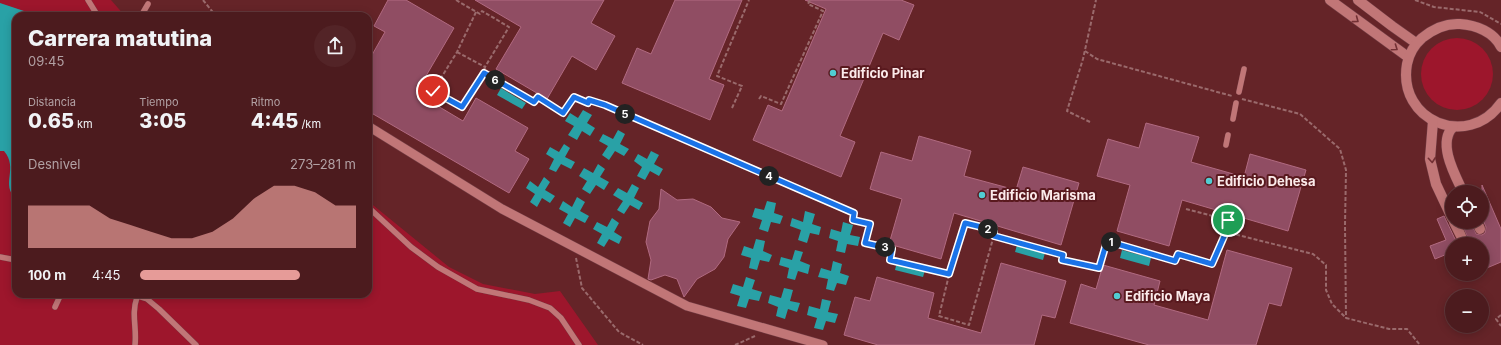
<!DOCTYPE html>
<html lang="es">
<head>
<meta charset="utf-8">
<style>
	:root { --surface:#4c1b1e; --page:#532427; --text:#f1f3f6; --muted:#b2a1a4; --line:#63393c; --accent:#e69b98 }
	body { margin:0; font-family:Inter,sans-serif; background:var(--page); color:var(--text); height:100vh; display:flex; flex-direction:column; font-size:15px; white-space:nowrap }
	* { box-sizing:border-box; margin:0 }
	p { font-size:13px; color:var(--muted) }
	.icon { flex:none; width:22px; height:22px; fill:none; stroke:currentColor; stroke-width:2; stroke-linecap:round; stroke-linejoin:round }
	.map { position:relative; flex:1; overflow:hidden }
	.side { position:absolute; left:12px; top:12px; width:360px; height:286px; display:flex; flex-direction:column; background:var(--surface); border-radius:12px; box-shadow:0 2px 10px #0003,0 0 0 1px var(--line) }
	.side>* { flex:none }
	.controls { position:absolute; left:1445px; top:185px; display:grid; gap:8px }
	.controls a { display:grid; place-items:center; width:44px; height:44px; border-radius:50%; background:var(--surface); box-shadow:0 2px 10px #0003,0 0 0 1px var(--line); font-size:20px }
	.pin { position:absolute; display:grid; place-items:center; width:34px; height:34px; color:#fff; margin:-17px; border:2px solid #fff; border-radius:50%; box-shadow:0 1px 4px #0007 }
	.km { position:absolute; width:20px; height:20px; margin:-10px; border-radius:50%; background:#222; color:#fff; font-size:11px; line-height:20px; text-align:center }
	.round { display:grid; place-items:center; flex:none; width:42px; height:42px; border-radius:21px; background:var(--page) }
	.summary { display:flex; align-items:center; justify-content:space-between; height:68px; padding:0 16px }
	h1 { font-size:22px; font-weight:800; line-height:30px }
	.stats { display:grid; grid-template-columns:repeat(3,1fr); gap:6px; height:68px; padding:4px 16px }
	.stats div { display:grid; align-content:center }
	.stats b { font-size:20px; font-weight:800 }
	.stats small { font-size:11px; font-weight:400 }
	.stats p { font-size:11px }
	.chart { height:112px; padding:8px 16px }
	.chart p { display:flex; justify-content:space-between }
	.chart svg { width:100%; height:72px; margin-top:4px; fill:var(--accent); opacity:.7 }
	ul { padding:0 16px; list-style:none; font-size:13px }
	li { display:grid; grid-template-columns:64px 48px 1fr; align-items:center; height:30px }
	li i { height:10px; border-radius:5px; background:var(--accent) }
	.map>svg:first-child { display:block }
</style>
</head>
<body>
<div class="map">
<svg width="1501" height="345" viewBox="0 0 1501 345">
	<rect width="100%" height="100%" fill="#652428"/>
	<!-- green -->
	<g fill="#9d162c">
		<polygon points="0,0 111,0 125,16 16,16 16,294 368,294 368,201 449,267 483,284 535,294 560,291 598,345 0,345"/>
		<circle cx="1457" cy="74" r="36"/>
	</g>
	<!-- water -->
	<g fill="#29a1a6">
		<path d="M0 3 39 16H16V199C0 184 19 169 4 151H0Z"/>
		<polygon points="501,88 526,103 522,109 497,95"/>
		<polygon points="583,110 592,115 587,123 595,128 590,136 582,131 577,140 568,135 574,126 565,121 570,113 578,118"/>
		<polygon points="618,130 625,134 620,144 629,149 624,156 615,151 609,160 602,155 608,146 599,141 603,134 613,139"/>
		<polygon points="564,144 570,148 565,157 575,162 571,169 561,164 556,172 549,169 554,159 546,154 550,147 559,152"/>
		<polygon points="651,151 659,155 654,164 663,169 659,176 650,171 645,180 637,176 642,167 634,161 638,154 647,159"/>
		<polygon points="598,164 605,169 600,177 609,182 604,190 596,185 590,194 582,189 587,181 579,176 584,168 593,173"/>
		<polygon points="544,177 550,182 545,190 555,196 550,203 542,198 537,207 530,202 535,194 526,188 530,181 538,187"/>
		<polygon points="632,184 639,188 634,198 643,203 639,210 630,205 624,214 617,210 623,201 613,195 618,188 627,193"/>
		<polygon points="577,197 585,202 580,211 589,216 585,223 575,218 570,227 563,223 568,214 559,209 563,201 572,207"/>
		<polygon points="767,201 776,203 774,213 783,216 780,224 771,222 768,232 759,229 762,220 752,217 755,208 764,210"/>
		<polygon points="805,211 815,214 812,224 821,227 819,235 810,233 807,243 798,240 801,230 790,226 792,218 803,222"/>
		<polygon points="612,218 619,223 614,232 622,237 619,244 609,239 604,247 597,243 602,234 593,229 597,222 607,227"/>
		<polygon points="843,222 853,225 850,235 860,237 858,246 847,244 845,253 836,251 838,241 829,238 831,229 841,232"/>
		<polygon points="756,239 765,241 763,251 772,255 769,262 760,260 757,270 749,268 751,258 741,255 744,246 753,249"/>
		<polygon points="1017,245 1045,253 1043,260 1015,252"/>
		<polygon points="795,250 803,252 800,261 810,265 808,274 798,271 795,280 787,278 789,268 779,265 781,257 792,260"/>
		<polygon points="1122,250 1151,258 1149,266 1120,258"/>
		<polygon points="833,261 842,264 840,273 849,276 846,285 837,283 834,291 826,289 828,279 818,277 821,268 831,271"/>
		<polygon points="897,262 925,270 923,277 895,270"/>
		<polygon points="746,277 755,280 752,289 762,292 759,301 749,299 746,308 737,306 740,296 730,293 733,284 743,287"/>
		<polygon points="784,288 793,290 790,301 800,303 797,312 788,309 785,319 776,316 778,307 768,303 770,295 781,298"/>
		<polygon points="822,299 831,301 828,312 838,314 835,323 826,321 823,330 814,328 817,318 807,315 809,306 820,309"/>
	</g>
	<!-- building -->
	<g fill="#904d63" stroke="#b16a81">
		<polygon points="388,0 406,0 454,28 416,93 463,121 476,98 528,128 515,151 529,159 509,193 368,111 368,62 385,32 374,26"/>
		<polygon points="475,0 604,0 591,23 615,36 596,70 572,56 547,99 496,69 521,27"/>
		<polygon points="675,0 742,0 709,79 724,85 710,120 622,83 637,48 651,54"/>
		<polygon points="805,0 901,0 914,5 899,40 883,33 840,136 855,142 841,177 753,140 768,105 782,111 826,9"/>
		<polygon points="1146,123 1199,137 1191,162 1244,177 1250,154 1306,170 1288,231 1182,200 1169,246 1117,231 1130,185 1097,176 1108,139 1139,148"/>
		<polygon points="919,136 971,151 964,176 1016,190 1023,167 1079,183 1061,245 954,213 941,259 889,244 902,199 870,189 881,152 912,161"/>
		<polygon points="1482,185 1501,229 1501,262 1482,270 1482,244 1452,244 1452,252 1435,259 1430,246 1446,240 1437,219 1444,216 1455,239 1460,242 1466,240 1467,236 1461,222 1471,222 1476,234 1482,235 1485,233 1486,227 1482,218"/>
		<polygon points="661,189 677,200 693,199 711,207 722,218 740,222 728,239 724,257 715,269 697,279 684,297 677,279 665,275 651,280 648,279 651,260 646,242 650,221 659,209"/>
		<polygon points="1227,250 1292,268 1281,306 1269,303 1256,345 1149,345 1070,323 1081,284 1096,289 1103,265 1160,281 1154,305 1208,320"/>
		<polygon points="1001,263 1066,281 1055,318 1042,315 1034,345 878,345 844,335 855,297 870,301 877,277 934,293 928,318 981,333"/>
	</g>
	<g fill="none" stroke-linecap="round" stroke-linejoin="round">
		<!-- service casing -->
		<g stroke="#723d44" stroke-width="6">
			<g id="service">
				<polyline points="88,0 96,13 101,16"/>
				<polyline points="141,16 148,4"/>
				<polyline points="1239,92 1244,69"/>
				<polyline points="1233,119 1236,103"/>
				<polyline points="1226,145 1228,135"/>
				<polyline points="368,207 411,247 438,267 477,289 529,300 550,308 561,318 579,345"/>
				<polyline points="0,257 16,260"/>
				<polyline points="131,294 147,299 159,309 196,345"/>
				<polyline points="55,307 61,294"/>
				<path d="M135 345C137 327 131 315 137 297"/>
			</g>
		</g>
		<!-- pedestrian casing -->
		<g stroke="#723d44" stroke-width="10">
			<polyline id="pedestrian" points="368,126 502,209 687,306 823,345"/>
		</g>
		<!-- minor casing -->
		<g stroke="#723d44" stroke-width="11">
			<g id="minor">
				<polyline points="1330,0 1408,57"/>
				<polyline points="1358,0 1392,26 1416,43"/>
				<path d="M1501 47C1494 32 1476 25 1460 24 1445 23 1433 29 1422 38 1414 45 1409 54 1407 64 1397 121 1468 150 1501 103"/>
				<polyline points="1433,121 1430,159 1436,184 1452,218"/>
				<path d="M1453 127C1437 143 1455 175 1463 192"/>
				<polyline points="1454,222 1461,236"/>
				<polyline points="1477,222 1480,229"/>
			</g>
		</g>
		<!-- path -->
		<g stroke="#9a6a6c" stroke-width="2" stroke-dasharray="4 2" stroke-linecap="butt">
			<polyline points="203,0 216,16"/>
			<polyline points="456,0 480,14 482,11 509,27 485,67"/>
			<polyline points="1415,0 1434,7 1480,12 1501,24"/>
			<polyline points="476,12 457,52 433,91 462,107 483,74"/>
			<polyline points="1085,51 1097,59 1232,96"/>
			<polyline points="457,52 485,67 484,73 534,102 538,97 563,113 574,97 588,103 589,100 605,105 855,213 853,220 870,224 865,243 892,249 890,260 949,274 965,223 995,230 994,235 1063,255 1062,260 1099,268 1107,241 1175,261 1178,254 1211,264 1226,232"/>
			<polyline points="759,99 761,96 781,104 823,11 808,4 810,0"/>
			<polyline points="1242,99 1300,114 1340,149 1346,170 1345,225 1346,318"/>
			<polyline points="732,108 742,86 717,76 749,0"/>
			<polyline points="1090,122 1067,111 1083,59 1096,0"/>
			<polyline points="1186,209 1228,220 1226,232 1313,254 1326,265 1326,290 1332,304 1346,318 1389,329 1407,329 1420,345"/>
			<polyline points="576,258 582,288 619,332 643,345"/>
			<polyline points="949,275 939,316 969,325 994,235"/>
			<polyline points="1501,315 1496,319 1501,326"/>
			<polyline points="735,345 755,336"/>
		</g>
		<!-- service -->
		<use href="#service" stroke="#c17677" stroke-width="5.5"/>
		<!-- pedestrian -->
		<use href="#pedestrian" stroke="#c17677" stroke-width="9"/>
		<!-- minor -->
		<use href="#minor" stroke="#c17677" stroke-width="10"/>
	</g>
	<!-- one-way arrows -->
	<defs><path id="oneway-chevron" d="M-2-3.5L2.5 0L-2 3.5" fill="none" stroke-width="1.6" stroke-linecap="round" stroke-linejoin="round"/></defs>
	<g stroke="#733034">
		<use href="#oneway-chevron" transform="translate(1356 20) rotate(37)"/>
		<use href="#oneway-chevron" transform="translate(1395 48) rotate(35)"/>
		<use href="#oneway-chevron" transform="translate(1432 160) rotate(85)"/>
	</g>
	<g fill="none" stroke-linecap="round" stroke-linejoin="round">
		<!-- route casing -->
		<g stroke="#fff" stroke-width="8">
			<polyline id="route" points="433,91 462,107 484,73 534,102 538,97 563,113 574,97 588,103 589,100 605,105 854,213 853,220 870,224 865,243 892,249 890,260 949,274 965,223 994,230 994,236 1063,255 1062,260 1099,268 1107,241 1175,261 1178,254 1212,264 1226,232 1228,220"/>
		</g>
		<!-- route -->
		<use href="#route" stroke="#1a73e8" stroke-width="5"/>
	</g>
	<!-- markers -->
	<g fill="#51ccd2" stroke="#59191e" stroke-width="1.5">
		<circle cx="833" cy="73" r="4"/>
		<circle cx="1209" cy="181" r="4"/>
		<circle cx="982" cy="195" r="4"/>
		<circle cx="1117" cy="296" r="4"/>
	</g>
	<g text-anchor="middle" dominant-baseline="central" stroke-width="4" stroke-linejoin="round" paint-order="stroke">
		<!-- poi labels -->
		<g font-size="13" font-weight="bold" fill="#fbeaea" stroke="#59191e" text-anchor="start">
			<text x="841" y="73">Edificio Pinar</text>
			<text x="1217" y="181">Edificio Dehesa</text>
			<text x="990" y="195">Edificio Marisma</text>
			<text x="1125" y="296">Edificio Maya</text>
		</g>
	</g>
</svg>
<div class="controls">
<a><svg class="icon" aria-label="locate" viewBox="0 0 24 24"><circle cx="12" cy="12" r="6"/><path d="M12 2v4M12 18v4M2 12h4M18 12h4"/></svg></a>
<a>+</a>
<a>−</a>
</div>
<div class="pin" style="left:1228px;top:220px;background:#1e9e55"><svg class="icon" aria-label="arrive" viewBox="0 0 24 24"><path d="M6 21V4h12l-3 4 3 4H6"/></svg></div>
<div class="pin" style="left:433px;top:91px;background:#d93025"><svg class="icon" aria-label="check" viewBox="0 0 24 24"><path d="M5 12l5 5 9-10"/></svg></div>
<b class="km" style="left:1111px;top:242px">1</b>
<b class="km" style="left:988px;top:229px">2</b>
<b class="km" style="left:885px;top:247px">3</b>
<b class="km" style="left:769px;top:176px">4</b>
<b class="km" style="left:625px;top:114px">5</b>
<b class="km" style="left:495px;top:80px">6</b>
<section class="side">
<div class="summary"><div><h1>Carrera matutina</h1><p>09:45</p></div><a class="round"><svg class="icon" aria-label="share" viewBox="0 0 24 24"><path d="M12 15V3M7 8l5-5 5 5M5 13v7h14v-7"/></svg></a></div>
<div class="stats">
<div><p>Distancia</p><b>0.65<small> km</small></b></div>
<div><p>Tiempo</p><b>3:05</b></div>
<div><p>Ritmo</p><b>4:45<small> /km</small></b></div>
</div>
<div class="chart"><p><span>Desnivel</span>273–281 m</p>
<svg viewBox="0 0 160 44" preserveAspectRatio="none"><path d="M0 44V18L10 18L20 18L30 18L40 26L50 30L60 34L70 38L80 38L90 34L100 26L110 14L120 6L130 6L140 10L150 18L160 18V44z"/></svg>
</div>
<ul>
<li><b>100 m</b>4:45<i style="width:74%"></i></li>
</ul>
</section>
</div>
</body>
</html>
